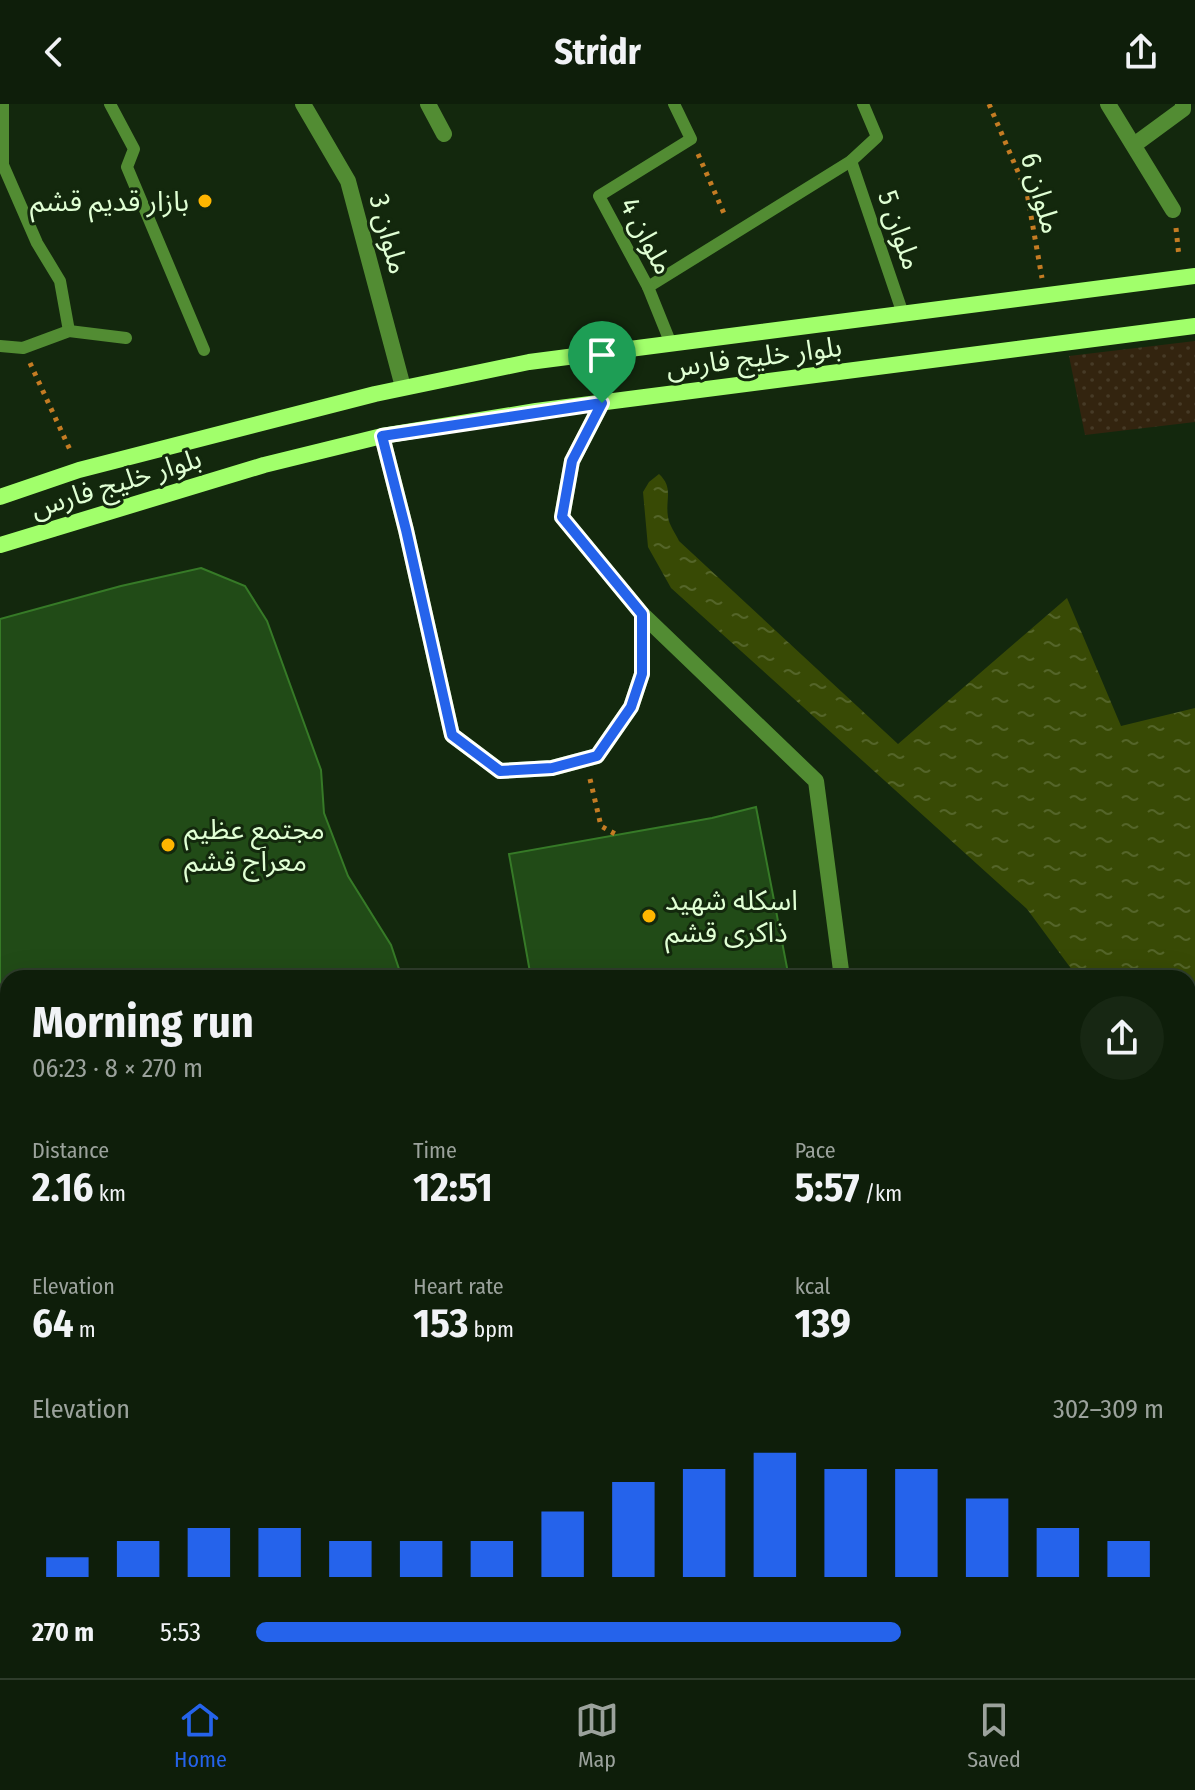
<!DOCTYPE html>
<html lang="en">
<head>
<meta charset="utf-8">
<style>
	:root { --surface:#0e1e0a; --page:#172713; --text:#f1f3f6; --muted:#9ba29c; --line:#2e3c2b; --accent:#2563eb }
	body { margin:0; font-family:"Fira Sans Condensed","Noto Sans Arabic",sans-serif; background:var(--page); color:var(--text); height:100vh; display:flex; flex-direction:column; font-size:30px; white-space:nowrap }
	* { box-sizing:border-box; margin:0 }
	p { font-size:26px; color:var(--muted) }
	.icon { flex:none; width:44px; height:44px; fill:none; stroke:currentColor; stroke-width:2; stroke-linecap:round; stroke-linejoin:round }
	.map { position:relative; flex:1; overflow:hidden }
	.sheet { position:absolute; left:0px; top:866px; width:1196px; height:708px; display:flex; flex-direction:column; background:var(--surface); border-radius:24px 24px 0 0; box-shadow:0 8px 32px #0002,0 0 0 2px var(--line) }
	.sheet>* { flex:none }
	.pin { position:absolute; display:grid; place-items:center; width:68px; height:68px; color:#fff; margin:-82px -34px; border-radius:50% 50% 50% 0; rotate:-45deg; box-shadow:0 0 8px #0007 }
	.pin .icon { rotate:45deg }
	.round { display:grid; place-items:center; flex:none; width:84px; height:84px; border-radius:42px; background:var(--page) }
	.summary { display:flex; align-items:center; justify-content:space-between; height:136px; padding:0 32px }
	h1 { font-size:44px; font-weight:700; line-height:60px }
	.stats { display:grid; grid-template-columns:repeat(3,1fr); gap:12px; height:136px; padding:8px 32px }
	.stats div { display:grid; align-content:center }
	.stats b { font-size:40px; font-weight:700 }
	.stats small { font-size:22px; font-weight:400 }
	.stats p { font-size:22px }
	.chart { height:224px; padding:16px 32px }
	.chart p { display:flex; justify-content:space-between }
	.chart svg { width:100%; height:144px; margin-top:8px; stroke:var(--accent); stroke-width:6 }
	ul { padding:0 32px; list-style:none; font-size:26px }
	li { display:grid; grid-template-columns:128px 96px 1fr; align-items:center; height:60px }
	li i { height:20px; border-radius:10px; background:var(--accent) }
	header { display:flex; justify-content:space-between; align-items:center; height:104px; padding:0 32px; background:var(--surface); font-size:36px; font-weight:700 }
	.menu { display:flex; justify-content:space-around; align-items:center; height:112px; border-top:2px solid var(--line); background:var(--surface); font-size:22px; color:var(--muted) }
	.menu a { display:grid; justify-items:center; gap:4px }
	.menu .on { color:var(--accent) }
	.map>svg:first-child { display:block }
</style>
</head>
<body>
<header><svg class="icon" aria-label="back" viewBox="0 0 24 24"><path d="M15 5l-7 7 7 7"/></svg>Stridr<svg class="icon" aria-label="share" viewBox="0 0 24 24"><path d="M12 15V3M7 8l5-5 5 5M5 13v7h14v-7"/></svg></header>
<div class="map">
<svg width="1195" height="1574" viewBox="0 0 1195 1574">
	<defs>
		<pattern id="park-dots" width="8" height="8" patternUnits="userSpaceOnUse" patternTransform="scale(2)"><rect width="8" height="8" fill="#33240f"/><path d="M2 2h.1M6 6h.1" fill="none" stroke="#463a26" stroke-width="1.8" stroke-linecap="round"/></pattern>
		<pattern id="water-ripples" width="26" height="14" patternUnits="userSpaceOnUse" patternTransform="scale(2)"><rect width="26" height="14" fill="#384a05"/><path d="M2 4q2-2 4 0t4 0M15 11q2-2 4 0t4 0" fill="none" stroke="#546529"/></pattern>
	</defs>
	<rect width="100%" height="100%" fill="#13280d"/>
	<!-- park -->
	<polygon fill="url(#park-dots)" points="1195,237 1195,318 1085,331 1069,252"/>
	<!-- water -->
	<g fill="url(#water-ripples)">
		<path d="M659 370C674 384 665 395 668 413 669 421 676 430 679 437L898 640 1067 494 1121 622 1195 604V1574H1137L1136 1566H1188V874H1078L1027 805 671 484 648 443 643 388 649 378Z"/>
		<polygon points="8,1464 8,1566 707,1566 714,1574 0,1574 0,1466"/>
		<polygon points="885,1566 1079,1566 1030,1574 991,1574 990,1569 891,1573"/>
	</g>
	<!-- building -->
	<g fill="#214b17" stroke="#367a27" stroke-width="2">
		<polygon points="201,464 245,482 267,517 321,666 324,709 348,772 391,841 402,874 8,874 8,1060 0,1061 0,515 121,482"/>
		<polygon points="756,703 789,874 531,874 509,750 712,714"/>
	</g>
	<g fill="none" stroke-linecap="round" stroke-linejoin="round">
		<!-- path -->
		<g stroke="#c57c23" stroke-width="5" stroke-dasharray="4 6" stroke-linecap="butt">
			<polyline points="989,0 1027,89 1042,174"/>
			<polyline points="698,50 726,114"/>
			<polyline points="1176,124 1179,153"/>
			<polyline points="30,259 71,348"/>
			<polyline points="590,675 601,722 617,731"/>
			<polyline points="1188,1126 1195,1138"/>
		</g>
		<!-- lane -->
		<g stroke="#528c33" stroke-width="12">
			<polyline points="3,0 3,61 37,139 60,177 69,227"/>
			<polyline points="110,0 134,45 127,63 204,246"/>
			<polyline points="851,57 903,210"/>
			<polyline points="648,183 851,57 877,33 863,0"/>
			<polyline points="671,240 648,183 599,92 691,35 674,0"/>
			<polyline points="0,242 23,244 69,227 126,234"/>
		</g>
		<!-- street -->
		<g stroke="#528c33" stroke-width="16">
			<polyline points="303,0 348,77 403,283"/>
			<polyline points="428,0 444,30"/>
			<polyline points="1108,0 1173,106"/>
			<polyline points="1134,41 1183,5 1183,0"/>
			<polyline points="382,332 406,426 452,631 500,667 552,664 597,652 631,603 642,570 642,510 562,413 572,357 602,299"/>
			<polyline points="642,510 816,677 842,874"/>
		</g>
		<!-- secondary -->
		<g stroke="#a1ff6b" stroke-width="16">
			<polyline points="0,393 79,366 375,290 529,258 1195,172"/>
			<polyline points="0,441 264,361 382,332 536,307 1195,222"/>
		</g>
	</g>
	<g fill="none" stroke-linecap="round" stroke-linejoin="round">
		<!-- route casing -->
		<g stroke="#fff" stroke-width="16">
			<polygon id="route" points="602,299 572,357 562,413 642,510 642,570 631,603 597,652 552,664 500,667 452,631 406,426 382,332"/>
		</g>
		<!-- route -->
		<use href="#route" stroke="#2563eb" stroke-width="10"/>
	</g>
	<!-- markers -->
	<g fill="#ffb600" stroke="#13280d" stroke-width="3">
		<circle cx="205" cy="97" r="8"/>
		<circle cx="168" cy="741" r="8"/>
		<circle cx="649" cy="812" r="8"/>
	</g>
	<g text-anchor="middle" dominant-baseline="central" stroke-width="6" stroke-linejoin="round" paint-order="stroke">
		<!-- street labels -->
		<g font-size="28" fill="#e0ffd4" stroke="#13280d">
			<text transform="translate(1041 89) rotate(74)">ملوان 6</text>
			<text transform="translate(900 126) rotate(71)">ملوان 5</text>
			<text transform="translate(389 130) rotate(75)">ملوان 3</text>
			<text transform="translate(647 132) rotate(62)">ملوان 4</text>
			<text transform="translate(754 253) rotate(-7)">بلوار خلیج فارس</text>
			<text transform="translate(116 379) rotate(-17)">بلوار خلیج فارس</text>
		</g>
		<!-- poi labels -->
		<g font-size="28" fill="#e0ffd4" stroke="#13280d" text-anchor="start">
			<text x="189" y="97" text-anchor="end">بازار قدیم قشم</text>
			<text x="184" y="725">مجتمع عظیم<tspan x="184" dy="32">معراج قشم</tspan></text>
			<text x="665" y="796">اسکله شهید<tspan x="665" dy="32">ذاکری قشم</tspan></text>
		</g>
	</g>
</svg>
<div class="pin" style="left:602px;top:299px;background:#1e9e55"><svg class="icon" aria-label="arrive" viewBox="0 0 24 24"><path d="M6 21V4h12l-3 4 3 4H6"/></svg></div>
<section class="sheet">
<div class="summary"><div><h1>Morning run</h1><p>06:23 · 8 × 270 m</p></div><a class="round"><svg class="icon" aria-label="share" viewBox="0 0 24 24"><path d="M12 15V3M7 8l5-5 5 5M5 13v7h14v-7"/></svg></a></div>
<div class="stats">
<div><p>Distance</p><b>2.16<small> km</small></b></div>
<div><p>Time</p><b>12:51</b></div>
<div><p>Pace</p><b>5:57<small> /km</small></b></div>
</div>
<div class="stats">
<div><p>Elevation</p><b>64<small> m</small></b></div>
<div><p>Heart rate</p><b>153<small> bpm</small></b></div>
<div><p>kcal</p><b>139</b></div>
</div>
<div class="chart"><p><span>Elevation</span>302–309 m</p>
<svg viewBox="0 0 160 44" preserveAspectRatio="none"><path d="M5 44V38M15 44V33M25 44V29M35 44V29M45 44V33M55 44V33M65 44V33M75 44V24M85 44V15M95 44V11M105 44V6M115 44V11M125 44V11M135 44V20M145 44V29M155 44V33"/></svg>
</div>
<ul>
<li><b>270 m</b>5:53<i style="width:71%"></i></li>
</ul>
</section>
</div>
<nav class="menu">
<a class="on"><svg class="icon" aria-label="home" viewBox="0 0 24 24"><path d="M3 11l9-7 9 7M6 9v11h12V9"/></svg>Home</a>
<a><svg class="icon" aria-label="map" viewBox="0 0 24 24"><path d="M3 6l6-2 6 2 6-2v14l-6 2-6-2-6 2zM9 4v14M15 6v14"/></svg>Map</a>
<a><svg class="icon" aria-label="saved" viewBox="0 0 24 24"><path d="M7 4h10v16l-5-4-5 4z"/></svg>Saved</a>
</nav>
</body>
</html>
